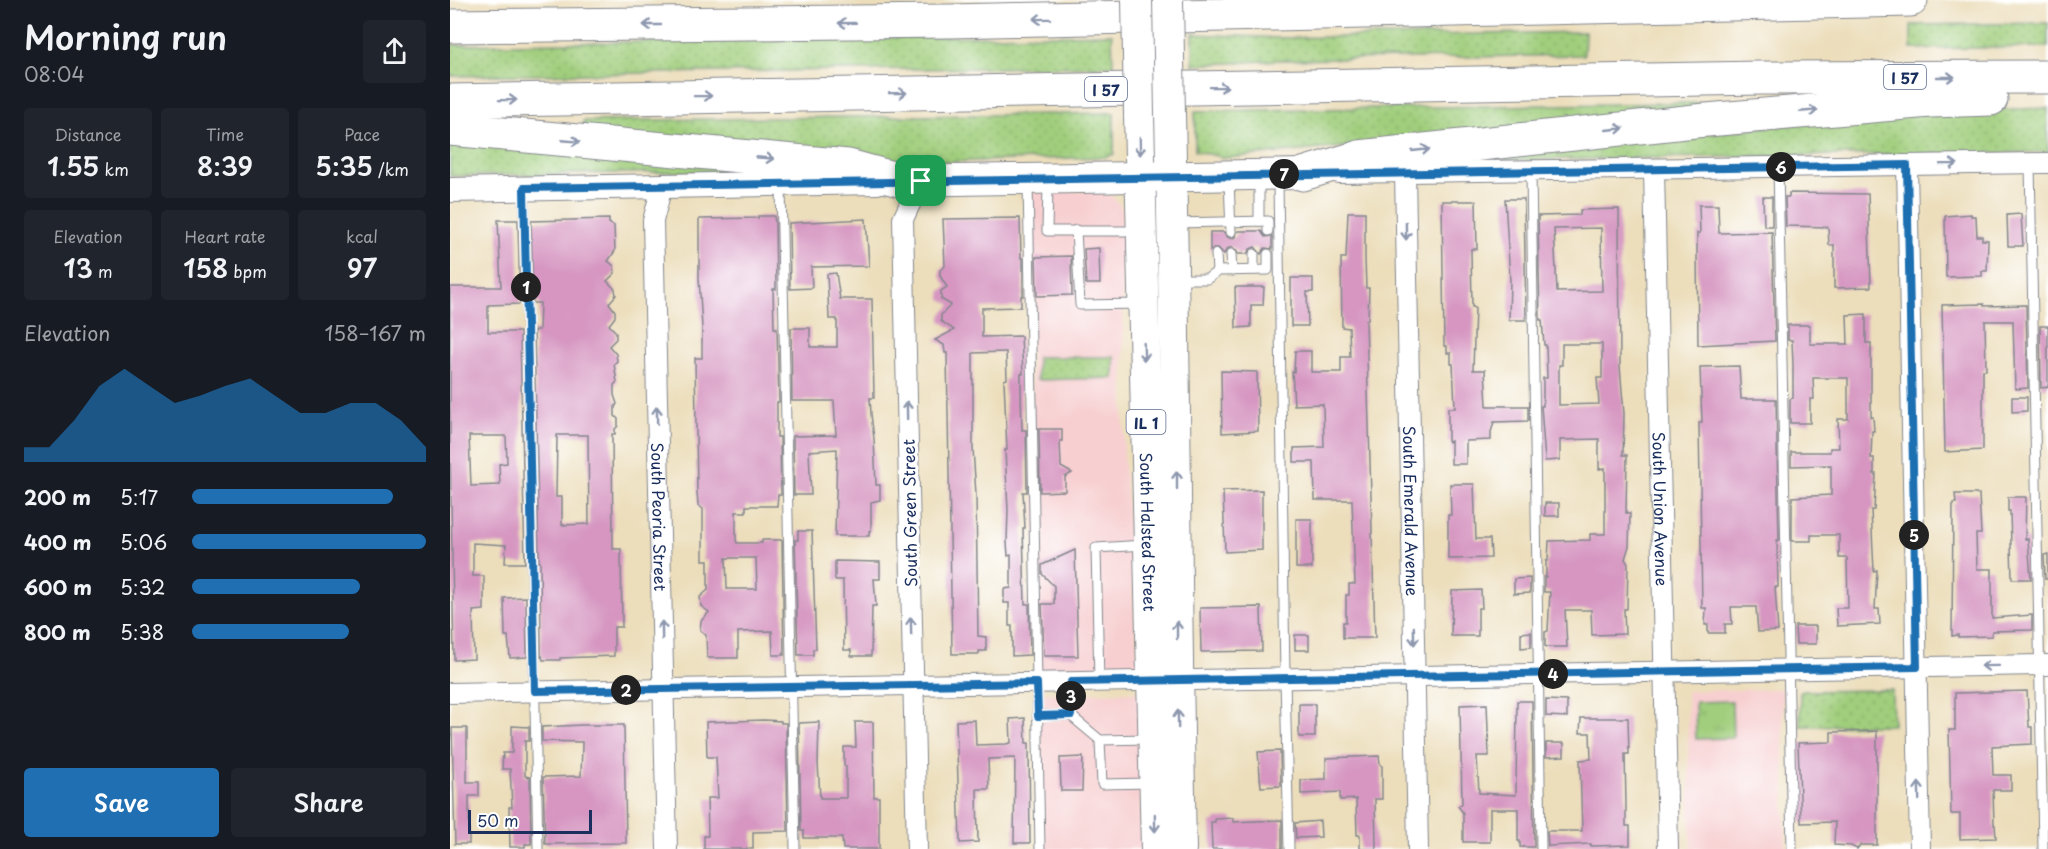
<!DOCTYPE html>
<html lang="en">
<head>
<meta charset="utf-8">
<style>
	:root { --surface:#171b24; --page:#20242c; --text:#f1f3f6; --muted:#9ea1a6; --accent:#1f6fb2 }
	body { margin:0; font-family:"Playpen Sans",sans-serif; background:var(--page); color:var(--text); height:100vh; display:flex; flex-direction:column; font-size:22px; white-space:nowrap }
	* { box-sizing:border-box; margin:0 }
	p { font-size:20px; color:var(--muted) }
	.icon { flex:none; width:33px; height:33px; fill:none; stroke:currentColor; stroke-width:2; stroke-linecap:round; stroke-linejoin:round }
	.map { position:relative; flex:1; overflow:hidden }
	.panel { display:flex; flex-direction:column; background:var(--surface); width:450px }
	.panel>* { flex:none }
	.scale { position:absolute; left:18px; bottom:15px; width:124px; box-sizing:border-box; padding-left:6px; border:3px solid #1b2f5e; border-top:0; font-size:16px; line-height:21px; white-space:nowrap; color:#1b2f5e; -webkit-text-stroke:4px #fff; paint-order:stroke }
	.pin { position:absolute; display:grid; place-items:center; width:51px; height:51px; color:#fff; margin:-26px; border-radius:12px; box-shadow:0 3px 9px #0006 }
	.km { position:absolute; width:30px; height:30px; margin:-15px; border-radius:50%; background:#222; color:#fff; font-size:16px; line-height:30px; text-align:center }
	.round { display:grid; place-items:center; flex:none; width:63px; height:63px; border-radius:6px; background:var(--page) }
	.head { display:flex; align-items:center; justify-content:space-between; height:102px; padding:0 24px }
	h1 { font-size:33px; font-weight:600; line-height:45px }
	.metrics { display:grid; grid-template-columns:repeat(3,1fr); gap:9px; height:102px; padding:6px 24px }
	.metrics div { display:grid; align-content:center; border-radius:6px; background:var(--page); text-align:center }
	.metrics b { font-size:26px; font-weight:600 }
	.metrics small { font-size:16px; font-weight:400 }
	.metrics p { font-size:16px }
	.chart { height:168px; padding:12px 24px }
	.chart p { display:flex; justify-content:space-between }
	.chart svg { width:100%; height:108px; margin-top:6px; fill:var(--accent); opacity:.7 }
	.cta { display:flex; gap:12px; margin-top:auto; padding:12px 24px }
	.cta a { flex:1; height:69px; border-radius:6px; background:var(--accent); color:#fff; font-size:24px; font-weight:600; line-height:69px; text-align:center }
	.cta a+a { background:var(--page); color:var(--text) }
	ul { padding:0 24px; list-style:none; font-size:20px }
	li { display:grid; grid-template-columns:96px 72px 1fr; align-items:center; height:45px }
	li i { height:15px; border-radius:8px; background:var(--accent) }
	main { display:flex; flex:1; min-height:0 }
	.map>svg:first-child { display:block }
</style>
</head>
<body>
<main>
<section class="panel">
<div class="head"><div><h1>Morning run</h1><p>08:04</p></div><a class="round"><svg class="icon" aria-label="share" viewBox="0 0 24 24"><path d="M12 15V3M7 8l5-5 5 5M5 13v7h14v-7"/></svg></a></div>
<div class="metrics">
<div><p>Distance</p><b>1.55<small> km</small></b></div>
<div><p>Time</p><b>8:39</b></div>
<div><p>Pace</p><b>5:35<small> /km</small></b></div>
</div>
<div class="metrics">
<div><p>Elevation</p><b>13<small> m</small></b></div>
<div><p>Heart rate</p><b>158<small> bpm</small></b></div>
<div><p>kcal</p><b>97</b></div>
</div>
<div class="chart"><p><span>Elevation</span>158–167 m</p>
<svg viewBox="0 0 160 44" preserveAspectRatio="none"><path d="M0 44V38L10 38L20 27L30 13L40 6L50 13L60 20L70 17L80 13L90 10L100 17L110 24L120 24L130 20L140 20L150 27L160 38V44z"/></svg>
</div>
<ul>
<li><b>200 m</b>5:17<i style="width:86%"></i></li>
<li><b>400 m</b>5:06<i style="width:100%"></i></li>
<li><b>600 m</b>5:32<i style="width:72%"></i></li>
<li><b>800 m</b>5:38<i style="width:67%"></i></li>
</ul>
<div class="cta"><a>Save</a><a>Share</a></div>
</section>
<div class="map">
<svg width="1598" height="849" viewBox="0 0 1598 849">
	<defs>
		<pattern id="grass-dots" width="8" height="8" patternUnits="userSpaceOnUse" patternTransform="scale(1.5)"><rect width="8" height="8" fill="#a0ce7c"/><path d="M2 2h.1M6 6h.1" fill="none" stroke="#89b16e" stroke-width="1.8" stroke-linecap="round"/></pattern>
		<pattern id="park-tufts" width="24" height="20" patternUnits="userSpaceOnUse" patternTransform="scale(1.5)"><rect width="24" height="20" fill="#a0ce7c"/><path d="M3 7l-1-3M5 7V3M7 7l1-3M15 17l-1-3M17 17v-4M19 17l1-3" fill="none" stroke="#89b16e"/></pattern>
	</defs>
	<rect width="100%" height="100%" fill="#fff"/>
	<filter id="ink" filterUnits="userSpaceOnUse"><feTurbulence type="fractalNoise" baseFrequency=".0167" numOctaves="2"/><feDisplacementMap in="SourceGraphic" scale="12" xChannelSelector="R" yChannelSelector="G"/><feConvolveMatrix kernelMatrix="1 2 1 2 8 2 1 2 1" color-interpolation-filters="sRGB"/></filter>
	<filter id="wash" filterUnits="userSpaceOnUse"><feTurbulence type="fractalNoise" baseFrequency=".008" numOctaves="4" result="noise"/><feDisplacementMap in="SourceGraphic" scale="24" xChannelSelector="R" yChannelSelector="G"/><feGaussianBlur stdDeviation="1.35" result="paint"/><feColorMatrix in="noise" values="0 0 0 0 0 0 0 0 0 0 0 0 0 0 0 0 0 1.4 0 .05"/><feComposite in="paint" operator="in"/></filter>
	<g filter="url(#wash)">
		<rect width="100%" height="100%" fill="#ecdebb"/>
		<!-- built -->
		<g fill="#f7cfd0">
			<polygon points="646,191 659,194 668,202 673,211 674,464 689,674 587,674 578,192"/>
			<polygon points="1332,689 1336,849 1241,849 1237,691"/>
			<polygon points="689,692 692,849 590,849 587,694"/>
		</g>
		<!-- grass -->
		<g fill="url(#grass-dots)" stroke="#5e7e6d" stroke-width="1.5">
			<polygon points="1598,23 1598,47 1461,49 1461,25"/>
			<polygon points="1135,32 1134,55 831,60 743,65 743,34 829,38"/>
			<polygon points="662,34 663,66 0,76 0,45"/>
			<polygon points="1289,102 1289,109 776,158 745,151 745,111"/>
			<polygon points="1598,108 1598,152 985,161 1465,112"/>
			<polygon points="664,113 664,154 656,157 460,163 133,133 133,121"/>
			<polygon points="0,138 302,171 0,176"/>
			<polygon points="587,357 664,357 664,378 587,380"/>
			<polygon points="1442,690 1443,725 1350,726 1350,691"/>
		</g>
		<!-- park -->
		<polygon fill="url(#park-tufts)" stroke="#5e7e6d" stroke-width="1.5" points="1282,701 1283,738 1246,739 1245,702"/>
		<g id="blocks">
			<!-- building -->
			<g fill="#d696c1" fill-rule="evenodd">
				<polygon points="1339,193 1418,194 1421,287 1384,288 1384,245 1379,245 1378,227 1336,226 1335,197 1339,197"/>
				<polygon points="1313,197 1322,197 1322,226 1314,226"/>
				<polygon points="1055,199 1074,199 1076,320 1059,320 1060,280"/>
				<polygon points="992,201 1026,201 1027,249 1021,249 1022,307 1025,307 1023,370 1035,370 1037,406 1078,406 1078,421 1044,422 1041,432 1041,440 1016,441 1016,464 1001,464 1001,441 998,442 998,408 1005,408 1003,364 1001,364 1001,353 997,353 997,346 994,346"/>
				<polygon points="1249,205 1268,205 1269,233 1322,232 1325,341 1248,345 1247,252 1247,233 1250,233"/>
				<path d="M1169 209 1170 367 1174 414 1173 455H1177L1176 513H1180L1179 546 1175 559 1178 564 1177 609H1174L1175 634 1142 635 1141 610H1115L1117 647H1097L1095 646V632L1098 631 1100 592H1094V577H1096V561H1098L1099 541 1140 540V534H1155V468L1149 469V439L1110 440V460L1095 461 1091 406H1093V378H1097L1096 345H1094L1092 320H1090L1088 216 1130 215V210ZM1151 228 1152 291 1107 292 1104 229ZM1112 344H1152V378H1147L1149 404 1109 405V365H1112Z"/>
				<polygon points="898,212 915,212 915,258 916,288 919,288 918,320 916,320 925,638 893,638 893,622 896,622 896,595 899,595 899,584 905,584 902,500 865,500 864,462 844,462 844,448 874,447 873,404 844,405 842,372 844,372 845,351 861,351 861,372 891,372 891,357 900,357 899,328 892,327 891,258 896,258"/>
				<polygon points="1521,214 1521,216 1526,216 1527,236 1532,236 1532,240 1538,240 1537,271 1532,271 1532,276 1496,277 1495,216"/>
				<polygon points="1571,214 1573,246 1558,246 1557,215"/>
				<path d="M308 216H324L325 223 326 289H323L324 328H327L329 402H327V437H330L331 495H328L327 506H296V512H286V540L287 543H312V540H332L334 655H323L322 631 288 632V658H259L257 657 256 635 250 630 251 621 259 612 251 606 250 597 258 590V560H253V509L248 505 247 492 245 358H252V327L249 278V219L308 218ZM276 558H306L307 589H277Z"/>
				<polygon points="570,218 571,258 573,258 573,296 571,296 571,307 532,308 532,337 571,336 573,374 571,374 571,394 572,430 576,430 577,492 573,492 575,528 573,528 575,604 579,604 580,655 562,656 562,626 559,626 559,603 554,603 554,589 561,588 561,555 558,556 557,542 558,510 555,450 557,450 554,380 557,379 556,352 554,352 523,353 523,448 526,495 528,636 536,637 536,651 529,651 529,654 502,654 497,353 495,353 494,345 485,340 504,330 491,321 491,315 501,305 491,299 491,291 497,287 490,276 490,270 495,266 493,219"/>
				<path d="M159 219V223L164 226 165 251 158 261 164 266 165 273 157 281 165 289 166 295 159 303 165 311V317L159 325 166 332V339L159 346 166 354 167 361 164 364 167 382 164 385V395L167 404 165 407V416L168 419V426L165 429V434H162L163 549H171L172 627H164V656L110 658V660H93L92 656 91 657 90 562H89L84 332 85 330H89L90 303H83L81 221ZM107 435H138L139 524 112 525V497H106Z"/>
				<polygon points="416,219 419,266 361,267 362,288 340,289 339,223"/>
				<path d="M48 220H68L70 304 38 305V332H70L75 563H55L56 545 23 543V576H34V610L23 611 24 659 4 660 0 448V287H51ZM19 436H56L57 463 49 464 50 485 21 486Z"/>
				<polygon points="788,231 811,231 815,237 822,236 822,249 815,248 811,254 805,247 800,249 797,254 788,254 786,250 781,247 777,249 774,254 768,248 763,248 760,251 760,232 774,232 776,236 781,239 785,237"/>
				<polygon points="649,248 650,284 636,284 634,249"/>
				<polygon points="621,256 622,295 587,296 586,257"/>
				<polygon points="386,273 390,299 422,299 424,398 420,398 421,414 424,439 426,485 430,485 430,500 421,502 421,531 419,531 419,536 385,536 387,449 359,451 361,495 344,495 343,436 386,435 384,401 342,401 341,328 360,328 360,347 387,347 387,319 379,319 377,274"/>
				<polygon points="841,278 863,278 863,292 857,292 858,326 841,326"/>
				<polygon points="785,287 814,287 813,305 801,305 801,327 786,328"/>
				<polygon points="1534,304 1534,306 1576,305 1578,388 1565,389 1563,321 1535,321 1536,370 1533,370 1533,450 1495,452 1492,305"/>
				<polygon points="1416,314 1416,343 1421,343 1421,417 1423,417 1424,431 1422,431 1421,458 1424,458 1424,474 1426,474 1424,510 1421,510 1424,571 1427,570 1425,609 1429,609 1430,624 1387,626 1386,608 1398,608 1397,558 1389,558 1389,535 1361,535 1361,541 1342,541 1342,497 1381,495 1381,465 1341,466 1341,452 1380,452 1380,448 1389,448 1388,419 1398,419 1398,378 1363,378 1364,399 1360,399 1360,423 1340,423 1340,399 1343,398 1343,365 1342,340 1338,340 1338,325 1360,325 1360,344 1398,344 1397,315"/>
				<polygon points="1590,326 1598,326 1598,387 1591,388"/>
				<polygon points="1289,366 1291,399 1326,399 1329,540 1327,540 1328,587 1325,587 1328,631 1308,632 1306,607 1281,607 1282,624 1275,624 1275,633 1258,633 1258,625 1255,625 1256,608 1252,608 1249,422 1252,422 1250,367"/>
				<polygon points="771,371 807,372 808,431 772,433"/>
				<polygon points="1562,397 1577,397 1577,411 1562,412"/>
				<polygon points="589,429 612,429 612,441 610,441 611,467 622,473 615,477 615,491 590,492"/>
				<polygon points="1000,484 1024,484 1026,539 1040,539 1041,558 998,559 998,515 1001,515"/>
				<polygon points="812,490 812,550 775,552 773,491"/>
				<polygon points="1505,494 1529,494 1531,534 1526,534 1527,569 1542,569 1542,618 1582,615 1582,630 1542,631 1542,636 1508,637 1508,635 1502,636 1503,503 1506,503"/>
				<polygon points="1558,497 1576,497 1575,539 1578,539 1581,579 1562,579 1560,511 1558,511"/>
				<rect x="1095" y="503" width="14" height="13"/>
				<rect x="846" y="519" width="16" height="49"/>
				<polygon points="348,531 362,531 366,649 363,649 363,655 348,655 345,540 348,540"/>
				<polygon points="625,550 628,656 594,656 592,604 604,604 604,586 592,574 592,565"/>
				<polygon points="1598,554 1598,579 1595,579 1594,555"/>
				<polygon points="385,561 430,562 430,579 424,579 426,606 422,606 421,656 401,656 401,650 394,650 393,580 385,580"/>
				<polygon points="1080,578 1080,593 1064,594 1064,579"/>
				<polygon points="1031,590 1032,608 1028,608 1028,636 1001,636 1002,591"/>
				<polygon points="76,597 77,657 60,658 58,636 55,636 54,598"/>
				<polygon points="811,607 812,651 751,652 750,608"/>
				<polygon points="1345,626 1366,626 1366,644 1346,644"/>
				<polygon points="1081,632 1081,647 1071,648 1071,633"/>
				<rect x="845" y="635" width="14" height="15"/>
				<polygon points="1577,691 1579,727 1582,727 1582,744 1542,746 1543,775 1561,775 1561,790 1543,790 1544,825 1545,825 1546,838 1510,839 1510,814 1501,814 1499,730 1505,730 1505,693"/>
				<polygon points="1096,700 1117,701 1117,717 1096,716"/>
				<polygon points="1067,701 1082,701 1084,847 1070,847 1070,841 1068,841 1068,809 1040,809 1040,842 1013,842 1013,813 1008,806 1012,804 1010,705 1037,704 1039,756 1027,756 1029,793 1066,795"/>
				<rect x="849" y="704" width="16" height="33"/>
				<polygon points="575,718 576,743 579,743 580,843 564,843 565,758 538,759 539,789 527,789 528,842 510,843 506,721 525,720 526,745 556,744 561,743 560,719"/>
				<polygon points="1131,718 1178,718 1179,754 1175,754 1176,804 1176,826 1180,826 1180,845 1141,846 1141,844 1098,846 1097,831 1132,831 1130,760 1141,759 1140,733 1130,733"/>
				<polygon points="314,720 331,721 331,723 336,723 338,831 303,832 303,849 254,849 254,836 258,836 257,798 268,798 266,757 257,757 256,722"/>
				<polygon points="369,722 368,763 370,798 396,798 396,766 394,766 394,747 406,747 405,722 423,722 424,797 429,797 429,849 393,849 392,838 354,838 354,831 351,831 349,723"/>
				<polygon points="132,725 174,725 176,843 95,844 93,777 131,776 132,745 132,742 92,741 92,727"/>
				<polygon points="62,726 79,727 79,741 75,741 75,776 80,777 81,844 75,844 75,847 60,847 59,807 62,807 60,769 52,769 53,753 62,753"/>
				<polygon points="2,728 17,728 17,782 29,782 29,796 19,796 19,844 5,844"/>
				<polygon points="1427,731 1427,845 1410,845 1407,849 1401,846 1384,845 1385,822 1351,823 1348,743 1381,742 1381,732"/>
				<polygon points="1096,743 1114,743 1114,756 1096,757"/>
				<polygon points="830,751 831,786 811,787 808,752"/>
				<polygon points="929,756 930,764 932,766 932,799 925,799 926,849 910,849 910,835 907,835 906,799 890,800 890,792 851,794 851,780 876,779 876,758"/>
				<polygon points="633,757 632,791 611,791 610,758"/>
				<polygon points="783,818 783,822 832,820 832,849 762,849 761,822 765,822 765,819"/>
				<polygon points="870,821 871,837 846,838 845,823"/>
			</g>
		</g>
	</g>
	<g filter="url(#ink)">
		<use href="#blocks" fill-opacity="0" stroke="#84868c" stroke-width="1.5"/>
		<g fill="none" stroke-linecap="round" stroke-linejoin="round">
			<!-- service casing -->
			<g stroke="#84868c" stroke-width="11">
				<g id="service">
					<polyline points="1580,163 1593,849"/>
					<polyline points="1328,167 1342,849"/>
					<polyline points="1081,171 1091,849"/>
					<polyline points="809,177 809,221"/>
					<polyline points="779,180 781,232"/>
					<polyline points="828,180 835,678 839,849"/>
					<polyline points="578,182 590,849"/>
					<polyline points="598,184 597,231 689,231"/>
					<polyline points="331,186 345,849"/>
					<polyline points="74,190 88,849"/>
					<polyline points="725,223 818,221 818,231"/>
					<polyline points="626,230 630,305 691,304"/>
					<polyline points="766,254 767,272"/>
					<polyline points="781,254 782,271"/>
					<polyline points="804,254 804,270"/>
					<polyline points="726,279 757,279 768,271 818,270 818,254"/>
					<polyline points="620,682 620,715 650,740 699,739"/>
					<polyline points="649,682 646,548 694,545"/>
					<polyline points="588,716 620,715"/>
					<polyline points="650,740 652,784 702,783"/>
				</g>
			</g>
			<!-- minor casing -->
			<g stroke="#84868c" stroke-width="22">
				<g id="minor">
					<polyline points="1457,165 1470,849"/>
					<path id="s1" d="M1204 169 1218 849"/>
					<polyline points="888,173 1598,163"/>
					<path id="s2" d="M955 173 968 849"/>
					<path id="s3" d="M212 186 203 221 217 849"/>
					<polyline points="0,693 1598,665"/>
					<polyline points="467,849 453,219 471,181"/>
				</g>
			</g>
			<!-- tertiary casing -->
			<g stroke="#84868c" stroke-width="26">
				<polyline id="tertiary" points="0,190 427,182"/>
			</g>
			<!-- primary casing -->
			<g stroke="#84868c" stroke-width="32">
				<g id="primary">
					<path id="s4" d="M689 114 706 849"/>
					<path d="M720 114C726 359 726 604 731 849"/>
					<polyline points="453,181 853,174"/>
				</g>
			</g>
			<!-- motorway casing -->
			<g stroke="#84868c" stroke-width="35">
				<g id="motorway">
					<polyline points="0,26 500,21 1461,0"/>
					<polyline points="0,101 1312,78 1598,77"/>
					<polyline points="0,129 398,166 453,181"/>
					<polyline points="853,174 909,157 1245,121 1480,101 1541,99"/>
				</g>
			</g>
			<!-- service -->
			<use href="#service" stroke="#fff" stroke-width="9"/>
			<!-- minor -->
			<use href="#minor" stroke="#fff" stroke-width="20"/>
			<!-- tertiary -->
			<use href="#tertiary" stroke="#fff" stroke-width="24"/>
			<!-- primary -->
			<use href="#primary" stroke="#fff" stroke-width="30"/>
			<!-- motorway -->
			<use href="#motorway" stroke="#fff" stroke-width="33"/>
			<!-- primary-bridge casing -->
			<g stroke="#84868c" stroke-width="32" stroke-linecap="butt">
				<g id="primary-bridge">
					<polyline points="687,0 689,114"/>
					<polyline points="718,0 720,114"/>
				</g>
			</g>
			<!-- primary-bridge -->
			<use href="#primary-bridge" stroke="#fff" stroke-width="30"/>
		</g>
		<!-- one-way arrows -->
		<defs><path id="oneway-shaft" d="M-6 0H5M1.5-3L5.5 0L1.5 3" fill="none" stroke-width="1.6" stroke-linecap="round" stroke-linejoin="round" transform="scale(1.5)"/></defs>
		<g stroke="#8d97ae">
			<use href="#oneway-shaft" transform="translate(592 19) rotate(179)"/>
			<use href="#oneway-shaft" transform="translate(397 23) rotate(179)"/>
			<use href="#oneway-shaft" transform="translate(202 25) rotate(180)"/>
			<use href="#oneway-shaft" transform="translate(1496 77)"/>
			<use href="#oneway-shaft" transform="translate(769 87) rotate(-1)"/>
			<use href="#oneway-shaft" transform="translate(448 93) rotate(-1)"/>
			<use href="#oneway-shaft" transform="translate(253 96) rotate(-1)"/>
			<use href="#oneway-shaft" transform="translate(58 100) rotate(-1)"/>
			<use href="#oneway-shaft" transform="translate(1359 111) rotate(-5)"/>
			<use href="#oneway-shaft" transform="translate(1165 129) rotate(-6)"/>
			<use href="#oneway-shaft" transform="translate(121 141) rotate(5)"/>
			<use href="#oneway-shaft" transform="translate(690 146) rotate(89)"/>
			<use href="#oneway-shaft" transform="translate(971 150) rotate(-6)"/>
			<use href="#oneway-shaft" transform="translate(315 158) rotate(5)"/>
			<use href="#oneway-shaft" transform="translate(1499 164) rotate(-1)"/>
			<use href="#oneway-shaft" transform="translate(956 231) rotate(89)"/>
			<use href="#oneway-shaft" transform="translate(694 352) rotate(88)"/>
			<use href="#oneway-shaft" transform="translate(457 410) rotate(-91)"/>
			<use href="#oneway-shaft" transform="translate(207 415) rotate(-91)"/>
			<use href="#oneway-shaft" transform="translate(727 480) rotate(-90)"/>
			<use href="#oneway-shaft" transform="translate(461 626) rotate(-91)"/>
			<use href="#oneway-shaft" transform="translate(212 630) rotate(-91)"/>
			<use href="#oneway-shaft" transform="translate(727 630) rotate(-90)"/>
			<use href="#oneway-shaft" transform="translate(964 636) rotate(89)"/>
			<use href="#oneway-shaft" transform="translate(1540 666) rotate(179)"/>
			<use href="#oneway-shaft" transform="translate(728 719) rotate(-91)"/>
			<use href="#oneway-shaft" transform="translate(1469 791) rotate(-91)"/>
			<use href="#oneway-shaft" transform="translate(705 823) rotate(89)"/>
		</g>
	</g>
	<g fill="none" stroke-linecap="round" stroke-linejoin="round" filter="url(#ink)">
		<!-- route casing -->
		<g stroke="#fff" stroke-width="12">
			<polygon id="route" points="1457,165 1467,667 621,682 621,715 588,716 587,683 85,691 74,188"/>
		</g>
		<!-- route -->
		<use href="#route" stroke="#1f6fb2" stroke-width="8"/>
	</g>
	<g text-anchor="middle" dominant-baseline="central" stroke-width="6" stroke-linejoin="round" paint-order="stroke">
		<!-- shield labels -->
		<g fill="#fff" stroke="#5f6d8e" stroke-width="1.5">
			<rect x="1434" y="65" width="42" height="24" rx="4.5"/>
			<rect x="635" y="77" width="42" height="24" rx="4.5"/>
			<rect x="676.5" y="410" width="39" height="24" rx="4.5"/>
		</g>
		<g font-size="15" font-weight="bold" fill="#1b2f5e">
			<text x="1455" y="77">I 57</text>
			<text x="656" y="89">I 57</text>
			<text x="696" y="422">IL 1</text>
		</g>
		<!-- street labels -->
		<g font-size="16" fill="#1b2f5e" stroke="#fff">
			<text stroke="none"><textPath href="#s1" startOffset="340">South Union Avenue</textPath></text>
			<text stroke="none"><textPath href="#s2" startOffset="338">South Emerald Avenue</textPath></text>
			<text transform="translate(459 513) rotate(-91)">South Green Street</text>
			<text stroke="none"><textPath href="#s3" startOffset="332">South Peoria Street</textPath></text>
			<text stroke="none"><textPath href="#s4" startOffset="418">South Halsted Street</textPath></text>
		</g>
	</g>
</svg>
<div class="scale">50 m</div>
<div class="pin" style="left:471px;top:181px;background:#1e9e55"><svg class="icon" aria-label="arrive" viewBox="0 0 24 24"><path d="M6 21V4h12l-3 4 3 4H6"/></svg></div>
<b class="km" style="left:76px;top:287px">1</b>
<b class="km" style="left:176px;top:690px">2</b>
<b class="km" style="left:621px;top:696px">3</b>
<b class="km" style="left:1103px;top:674px">4</b>
<b class="km" style="left:1464px;top:535px">5</b>
<b class="km" style="left:1331px;top:167px">6</b>
<b class="km" style="left:834px;top:174px">7</b>
</div>
</main>
</body>
</html>
